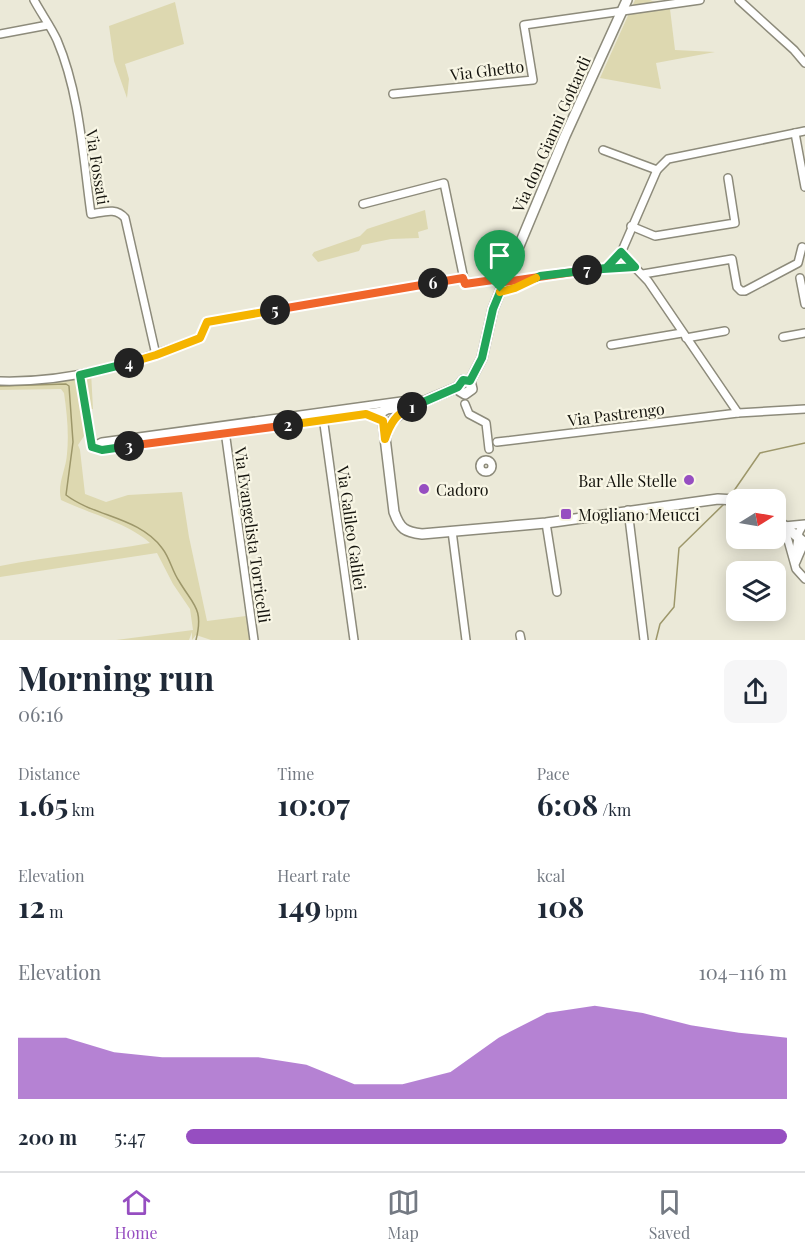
<!DOCTYPE html>
<html lang="en">
<head>
<meta charset="utf-8">
<style>
	:root { --surface:#fff; --page:#f6f6f7; --text:#1f2937; --muted:#747a83; --line:#e0e1e3; --accent:#964ec1 }
	body { margin:0; font-family:"Playfair Display",serif; background:var(--page); color:var(--text); height:100vh; display:flex; flex-direction:column; font-size:22px; white-space:nowrap }
	* { box-sizing:border-box; margin:0 }
	p { font-size:20px; color:var(--muted) }
	.icon { flex:none; width:33px; height:33px; fill:none; stroke:currentColor; stroke-width:2; stroke-linecap:round; stroke-linejoin:round }
	.map { position:relative; height:640px; overflow:hidden }
	.sheet { display:flex; flex-direction:column; background:var(--surface); flex:1 }
	.sheet>* { flex:none }
	.needle { width:39px; rotate:79deg }
	.tools { position:absolute; left:726px; top:489px; display:grid; gap:12px }
	.tools a { display:grid; place-items:center; width:60px; height:60px; border-radius:12px; background:var(--surface); box-shadow:0 3px 15px #0003; font-size:30px }
	.pin { position:absolute; display:grid; place-items:center; width:51px; height:51px; color:#fff; margin:-62px -26px; border-radius:50% 50% 50% 0; rotate:-45deg; box-shadow:0 0 6px #0007 }
	.pin .icon { rotate:45deg }
	.km { position:absolute; width:30px; height:30px; margin:-15px; border-radius:50%; background:#222; color:#fff; font-size:16px; line-height:30px; text-align:center }
	.round { display:grid; place-items:center; flex:none; width:63px; height:63px; border-radius:12px; background:var(--page) }
	.headline { display:flex; align-items:center; justify-content:space-between; height:102px; padding:0 18px }
	h1 { font-size:33px; font-weight:700; line-height:45px }
	.figures { display:grid; grid-template-columns:repeat(3,1fr); gap:9px; height:102px; padding:6px 18px }
	.figures div { display:grid; align-content:center }
	.figures b { font-size:30px; font-weight:700 }
	.figures small { font-size:16px; font-weight:400 }
	.figures p { font-size:16px }
	.chart { height:168px; padding:12px 18px }
	.chart p { display:flex; justify-content:space-between }
	.chart svg { width:100%; height:108px; margin-top:6px; fill:var(--accent); opacity:.7 }
	ul { padding:0 18px; list-style:none; font-size:20px }
	li { display:grid; grid-template-columns:96px 72px 1fr; align-items:center; height:45px }
	li i { height:15px; border-radius:8px; background:var(--accent) }
	.tabs { display:flex; justify-content:space-around; align-items:center; height:84px; border-top:2px solid var(--line); background:var(--surface); font-size:16px; color:var(--muted) }
	.tabs a { display:grid; justify-items:center; gap:3px }
	.tabs .active { color:var(--accent) }
	.map>svg:first-child { display:block }
</style>
</head>
<body>
<div class="map">
<svg width="805" height="640" viewBox="0 0 805 640">
	<rect width="100%" height="100%" fill="#ebe9d8"/>
	<!-- green -->
	<g fill="#ddd8b0">
		<polygon points="635,0 650,0 670,9 675,50 715,52 656,63 661,89 600,78"/>
		<polygon points="175,2 184,44 125,64 129,79 127,98 114,61 109,26"/>
		<polygon points="425,210 428,229 418,232 419,238 391,239 362,245 359,251 318,262 312,255 314,252 360,236 367,229"/>
		<path d="M91 372 93 409 82 411 84 436 78 445 80 450 85 494 106 502 128 495 182 492 189 537 207 621 246 616 250 640H211L196 635 192 640V632L189 640H116L193 630 190 609 173 584 157 553 0 577V566C50 556 100 552 150 543 128 523 88 513 61 500 57 483 66 470 67 454 69 434 67 413 64 393L61 389 0 390V381Z"/>
	</g>
	<g fill="none" stroke-linecap="round" stroke-linejoin="round">
		<!-- stream -->
		<g stroke="#9d976a" stroke-width="1.5">
			<path d="M0 386 66 384 69 386 73 442 66 495C95 517 139 517 162 548 170 558 172 571 179 581 193 605 204 608 196 640"/>
			<polyline points="731,495 760,453 805,443"/>
			<polyline points="656,640 660,624 674,607 679,548 724,504"/>
		</g>
		<!-- minor casing -->
		<g stroke="#8d8b7b" stroke-width="10">
			<g id="minor">
				<path d="M34 0C41 13 51 27 57 40 80 94 83 157 91 214 104 212 116 207 125 218L156 355"/>
				<polyline points="739,0 794,50 805,63"/>
				<polyline points="0,34 48,25"/>
				<polyline points="393,94 533,80 524,25 700,0"/>
				<polyline points="795,133 805,187"/>
				<polyline points="657,170 668,159 805,131"/>
				<polyline points="363,204 444,183 465,284 493,280 504,282 606,268 621,253 657,170 603,150"/>
				<polyline points="631,226 655,236 735,223 728,178"/>
				<polyline points="621,253 648,281 738,413 805,409"/>
				<polyline points="606,268 635,267"/>
				<polyline points="643,274 732,259 737,287 741,291 745,291 798,263 802,247"/>
				<polyline points="800,278 805,304"/>
				<polyline points="499,292 515,288 535,279"/>
				<polyline points="783,337 805,333"/>
				<polyline points="686,338 725,331"/>
				<polyline points="611,345 682,333"/>
				<polyline points="80,375 92,447"/>
				<path d="M0 381C70 383 135 363 200 338L207 322 463 278"/>
				<polyline points="465,404 469,414 486,423 489,449"/>
				<polyline points="323,417 354,640"/>
				<polyline points="225,431 254,640"/>
				<polyline points="497,442 738,413"/>
				<polyline points="92,447 102,442 416,399 424,401"/>
				<polyline points="92,447 102,450 382,411"/>
				<circle cx="486" cy="466" r="6"/>
				<polyline points="628,510 644,640"/>
				<polyline points="546,523 557,592"/>
				<polyline points="805,524 784,526 796,569 805,579"/>
				<polyline points="452,531 466,640"/>
				<polyline points="795,556 799,532 803,525"/>
				<polyline points="796,562 805,541"/>
				<polyline points="520,635 521,640"/>
			</g>
		</g>
		<!-- secondary casing -->
		<g stroke="#8d8b7b" stroke-width="12">
			<g id="secondary">
				<polyline points="458,387 460,391 465,394 472,389 470,381 482,358 493,309 504,282 565,136 627,0"/>
				<path d="M406 409C396 409 383 405 380 416L383 421 394 512C400 529 405 532 422 534L546 523 718 499 736 500"/>
				<polyline points="386,436 390,423 406,409 458,387 463,380 470,381"/>
				<polyline points="776,519 805,543"/>
			</g>
		</g>
		<!-- minor -->
		<use href="#minor" stroke="#fff" stroke-width="7"/>
		<!-- secondary -->
		<use href="#secondary" stroke="#fff" stroke-width="9"/>
	</g>
	<g fill="none" stroke-linecap="round" stroke-linejoin="round">
		<!-- split-1 casing -->
		<g stroke="#fff" stroke-width="12">
			<polyline id="split-1" points="412,407 458,387 463,380 470,381 482,358 493,309 500,292"/>
		</g>
		<!-- split-2 casing -->
		<g stroke="#fff" stroke-width="12">
			<path id="split-2" d="M288 425 366 414 383 421 385 439C390 424 396 413 412 407"/>
		</g>
		<!-- split-3 casing -->
		<g stroke="#fff" stroke-width="12">
			<polyline id="split-3" points="129,446 288,425"/>
		</g>
		<!-- split-4 casing -->
		<g stroke="#fff" stroke-width="12">
			<polyline id="split-4" points="129,446 102,450 92,447 80,375 129,363"/>
		</g>
		<!-- split-5 casing -->
		<g stroke="#fff" stroke-width="12">
			<polyline id="split-5" points="129,363 156,355 200,338 207,322 275,310"/>
		</g>
		<!-- split-6 casing -->
		<g stroke="#fff" stroke-width="12">
			<polyline id="split-6" points="275,310 433,283"/>
		</g>
		<!-- split-7 casing -->
		<g stroke="#fff" stroke-width="12">
			<polyline id="split-7" points="433,283 463,278 465,284 493,280 504,282 587,270"/>
		</g>
		<!-- split-8 casing -->
		<g stroke="#fff" stroke-width="12">
			<polyline id="split-8" points="536,278 540,276 606,268 621,252 635,267 587,270"/>
		</g>
		<!-- split-9 casing -->
		<g stroke="#fff" stroke-width="12">
			<polyline id="split-9" points="500,292 515,288 536,278"/>
		</g>
		<!-- split-1 -->
		<use href="#split-1" stroke="#22a559" stroke-width="8"/>
		<!-- split-2 -->
		<use href="#split-2" stroke="#f5b400" stroke-width="8"/>
		<!-- split-3 -->
		<use href="#split-3" stroke="#f0652b" stroke-width="8"/>
		<!-- split-4 -->
		<use href="#split-4" stroke="#22a559" stroke-width="8"/>
		<!-- split-5 -->
		<use href="#split-5" stroke="#f5b400" stroke-width="8"/>
		<!-- split-6 -->
		<use href="#split-6" stroke="#f0652b" stroke-width="8"/>
		<!-- split-7 -->
		<use href="#split-7" stroke="#f0652b" stroke-width="8"/>
		<!-- split-8 -->
		<use href="#split-8" stroke="#22a559" stroke-width="8"/>
		<!-- split-9 -->
		<use href="#split-9" stroke="#f5b400" stroke-width="8"/>
	</g>
	<!-- markers -->
	<g fill="#964ec1" stroke="#f8f6e5" stroke-width="2">
		<circle cx="689" cy="480" r="6"/>
		<circle cx="424" cy="489" r="6"/>
		<rect x="560" y="508" width="12" height="12" rx="3"/>
	</g>
	<g text-anchor="middle" dominant-baseline="central" stroke-width="4.5" stroke-linejoin="round" paint-order="stroke">
		<!-- street labels -->
		<g font-size="16" fill="#15140e" stroke="#f8f6e5">
			<text transform="translate(487 70) rotate(-7)">Via Ghetto</text>
			<text transform="translate(551 134) rotate(-66)">Via don Gianni Gottardi</text>
			<text transform="translate(98 167) rotate(81)">Via Fossati</text>
			<text transform="translate(616 414) rotate(-7)">Via Pastrengo</text>
			<text transform="translate(352 528) rotate(82)">Via Galileo Galilei</text>
			<text transform="translate(253 535) rotate(82)">Via Evangelista Torricelli</text>
		</g>
		<!-- poi labels -->
		<g font-size="16" fill="#15140e" stroke="#f8f6e5" text-anchor="start">
			<text x="677" y="480" text-anchor="end">Bar Alle Stelle</text>
			<text x="436" y="489">Cadoro</text>
			<text x="578" y="514">Mogliano Meucci</text>
		</g>
	</g>
</svg>
<div class="tools">
<a><svg class="needle" viewBox="-14 -14 28 28"><path d="M0-13l5 13h-10z" fill="#e53935"/><path d="M0 13l5-13h-10z" fill="#747a83"/></svg></a>
<a><svg class="icon" aria-label="layers" viewBox="0 0 24 24"><path d="M12 4l9 5-9 5-9-5zM3 14l9 5 9-5"/></svg></a>
</div>
<div class="pin" style="left:500px;top:292px;background:#1e9e55"><svg class="icon" aria-label="arrive" viewBox="0 0 24 24"><path d="M6 21V4h12l-3 4 3 4H6"/></svg></div>
<b class="km" style="left:412px;top:407px">1</b>
<b class="km" style="left:288px;top:425px">2</b>
<b class="km" style="left:129px;top:446px">3</b>
<b class="km" style="left:129px;top:363px">4</b>
<b class="km" style="left:275px;top:310px">5</b>
<b class="km" style="left:433px;top:283px">6</b>
<b class="km" style="left:587px;top:270px">7</b>
</div>
<section class="sheet">
<div class="headline"><div><h1>Morning run</h1><p>06:16</p></div><a class="round"><svg class="icon" aria-label="share" viewBox="0 0 24 24"><path d="M12 15V3M7 8l5-5 5 5M5 13v7h14v-7"/></svg></a></div>
<div class="figures">
<div><p>Distance</p><b>1.65<small> km</small></b></div>
<div><p>Time</p><b>10:07</b></div>
<div><p>Pace</p><b>6:08<small> /km</small></b></div>
</div>
<div class="figures">
<div><p>Elevation</p><b>12<small> m</small></b></div>
<div><p>Heart rate</p><b>149<small> bpm</small></b></div>
<div><p>kcal</p><b>108</b></div>
</div>
<div class="chart"><p><span>Elevation</span>104–116 m</p>
<svg viewBox="0 0 160 44" preserveAspectRatio="none"><path d="M0 44V19L10 19L20 25L30 27L40 27L50 27L60 30L70 38L80 38L90 33L100 19L110 9L120 6L130 9L140 14L150 17L160 19V44z"/></svg>
</div>
<ul>
<li><b>200 m</b>5:47<i style="width:100%"></i></li>
</ul>
</section>
<nav class="tabs">
<a class="active"><svg class="icon" aria-label="home" viewBox="0 0 24 24"><path d="M3 11l9-7 9 7M6 9v11h12V9"/></svg>Home</a>
<a><svg class="icon" aria-label="map" viewBox="0 0 24 24"><path d="M3 6l6-2 6 2 6-2v14l-6 2-6-2-6 2zM9 4v14M15 6v14"/></svg>Map</a>
<a><svg class="icon" aria-label="saved" viewBox="0 0 24 24"><path d="M7 4h10v16l-5-4-5 4z"/></svg>Saved</a>
</nav>
</body>
</html>
